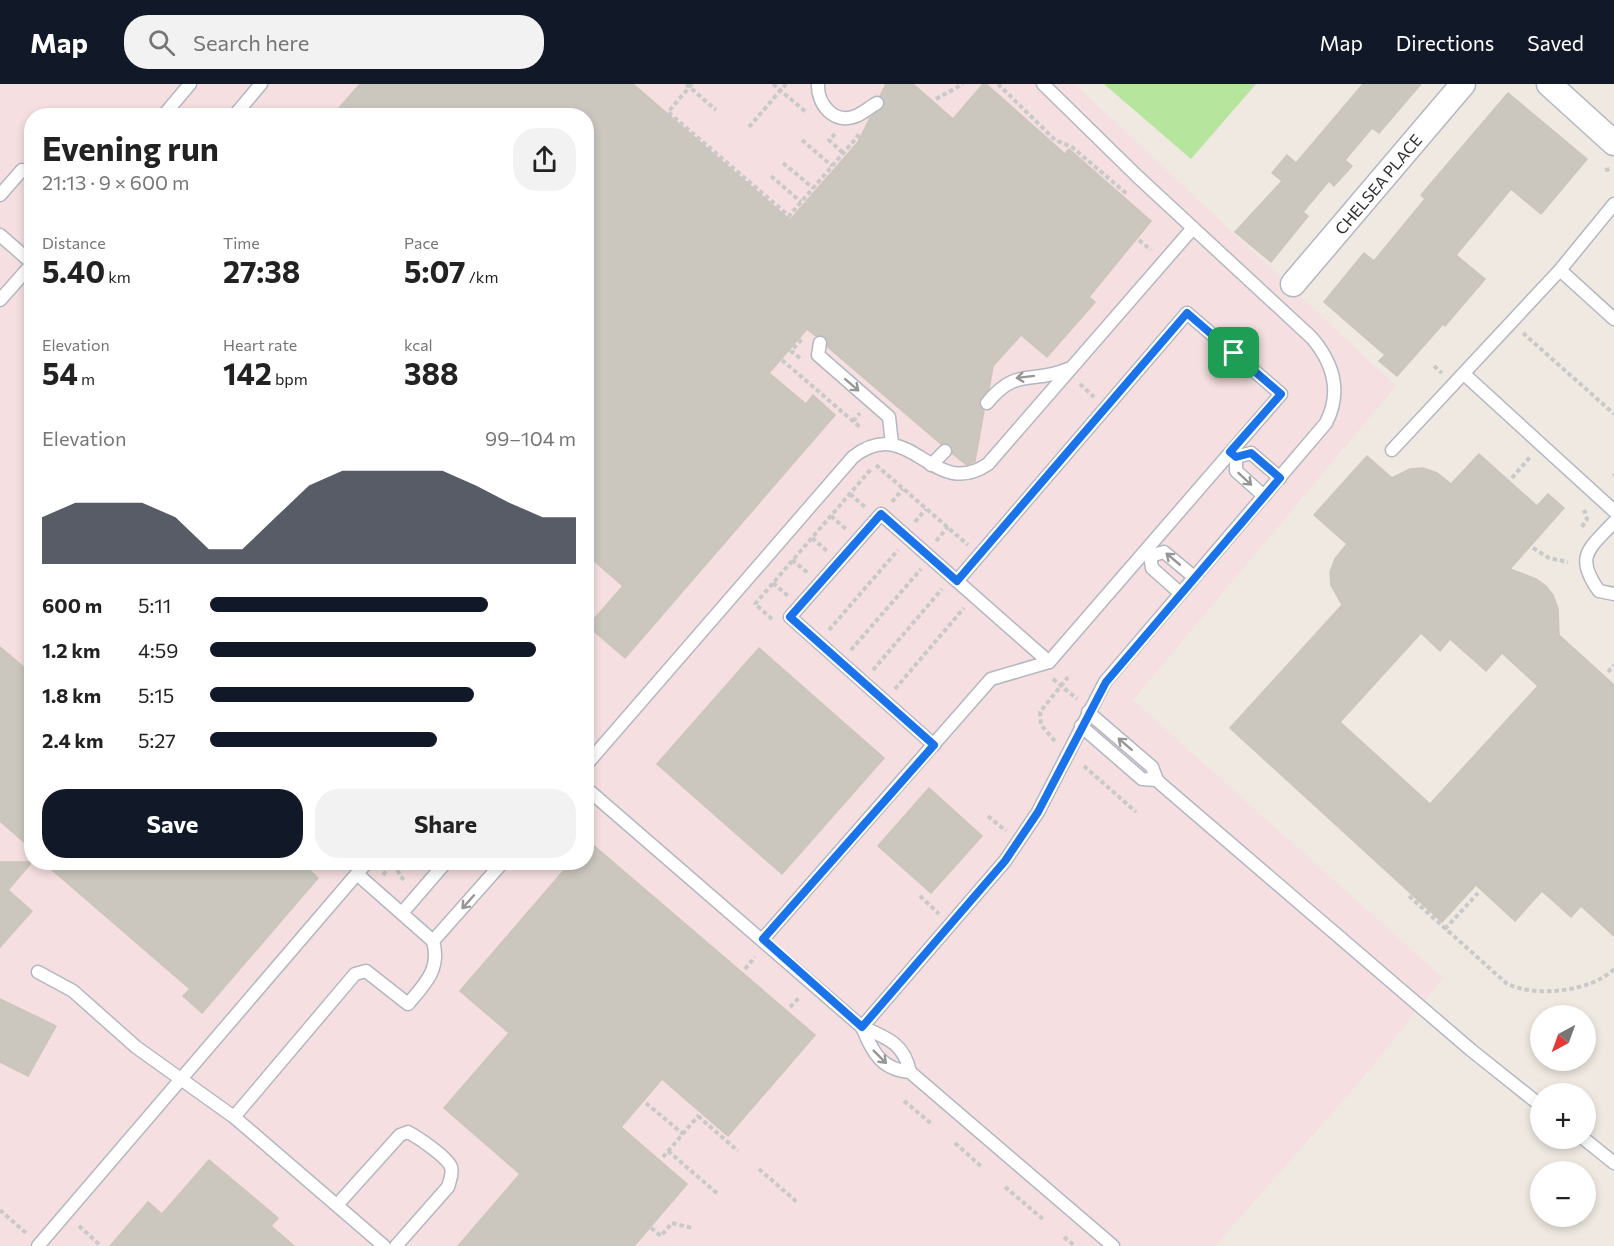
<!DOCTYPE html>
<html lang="en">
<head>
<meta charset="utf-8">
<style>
	:root { --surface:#fff; --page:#f2f2f2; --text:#222; --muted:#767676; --accent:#111827 }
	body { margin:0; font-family:Commissioner,sans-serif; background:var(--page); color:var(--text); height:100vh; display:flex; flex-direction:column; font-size:22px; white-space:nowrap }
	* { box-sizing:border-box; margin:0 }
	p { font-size:20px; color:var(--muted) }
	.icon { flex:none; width:33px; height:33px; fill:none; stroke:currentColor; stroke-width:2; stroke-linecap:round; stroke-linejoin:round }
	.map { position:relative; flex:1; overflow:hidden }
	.details { position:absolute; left:24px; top:24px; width:570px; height:762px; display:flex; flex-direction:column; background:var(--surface); border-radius:24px; box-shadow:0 3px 9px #0003 }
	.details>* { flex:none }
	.needle { width:39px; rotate:221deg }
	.buttons { position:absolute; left:1530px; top:921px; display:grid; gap:12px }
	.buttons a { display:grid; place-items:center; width:66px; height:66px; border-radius:50%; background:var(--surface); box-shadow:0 3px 9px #0003; font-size:30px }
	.pin { position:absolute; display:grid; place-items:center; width:51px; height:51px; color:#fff; margin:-26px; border-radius:12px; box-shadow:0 3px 9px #0006 }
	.round { display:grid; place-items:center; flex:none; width:63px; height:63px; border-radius:24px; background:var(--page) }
	.head { display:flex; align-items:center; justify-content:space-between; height:102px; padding:0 18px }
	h1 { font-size:33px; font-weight:700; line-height:45px }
	.figures { display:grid; grid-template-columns:repeat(3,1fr); gap:9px; height:102px; padding:6px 18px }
	.figures div { display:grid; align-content:center }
	.figures b { font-size:30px; font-weight:700 }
	.figures small { font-size:16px; font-weight:400 }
	.figures p { font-size:16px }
	.chart { height:168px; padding:12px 18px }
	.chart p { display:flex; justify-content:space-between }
	.chart svg { width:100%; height:108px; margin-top:6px; fill:var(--accent); opacity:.7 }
	.action { display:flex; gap:12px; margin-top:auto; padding:12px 18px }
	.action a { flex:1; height:69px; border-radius:24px; background:var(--accent); color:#fff; font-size:24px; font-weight:700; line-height:69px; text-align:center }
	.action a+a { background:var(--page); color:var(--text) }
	ul { padding:0 18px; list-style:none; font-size:20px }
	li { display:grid; grid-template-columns:96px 72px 1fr; align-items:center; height:45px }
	li i { height:15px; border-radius:8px; background:var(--accent) }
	header { display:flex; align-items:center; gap:36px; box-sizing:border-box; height:84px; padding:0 30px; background:var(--accent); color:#fff }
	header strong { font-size:28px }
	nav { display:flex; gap:33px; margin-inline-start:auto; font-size:21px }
	.search { width:420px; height:54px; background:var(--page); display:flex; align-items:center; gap:15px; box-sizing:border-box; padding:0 21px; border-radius:24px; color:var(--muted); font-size:22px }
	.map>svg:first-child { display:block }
</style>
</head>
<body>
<header>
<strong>Map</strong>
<div class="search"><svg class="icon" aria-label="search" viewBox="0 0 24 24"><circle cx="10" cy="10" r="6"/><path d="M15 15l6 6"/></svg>Search here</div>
<nav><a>Map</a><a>Directions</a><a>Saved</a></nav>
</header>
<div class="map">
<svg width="1614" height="1162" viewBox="0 0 1614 1162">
	<rect width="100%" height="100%" fill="#efe9e1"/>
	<!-- medical -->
	<path fill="#f5dfe0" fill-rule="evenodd" d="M0 0H1075L1396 302 1133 616 1443 894 1364 993 1215 1162H0ZM32 32H586V778H32Z"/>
	<!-- green -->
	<polygon fill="#b6e59e" points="1104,0 1256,0 1191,75"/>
	<!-- building -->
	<g fill="#cbc7bf" stroke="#cbc5ba" stroke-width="1.5" fill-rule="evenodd">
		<polygon points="360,0 633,0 790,136 858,58 870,34 884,23 884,15 880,12 886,0 913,0 953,35 983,0 986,0 1065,70 1069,65 1151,137 1089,213 1095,218 1047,273 1021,251 993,282 989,305 979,318 984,327 975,377 967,381 953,370 950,361 941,360 828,263 826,253 816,252 807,245 769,289 806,320 813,311 835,331 625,574 588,542 623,502 586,470 586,32 332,32"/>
		<polygon points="1363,0 1421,0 1379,49 1372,44 1345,76 1352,82 1334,102 1329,97 1303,128 1308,132 1271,178 1235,148 1282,97 1272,89 1287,71 1296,79"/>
		<polygon points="1508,9 1587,75 1541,130 1511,105 1456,171 1485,195 1445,242 1443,240 1397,292 1379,277 1385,271 1324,218 1364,169 1374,177 1425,115 1421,111"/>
		<path d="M1479 370 1537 422 1548 410 1564 424 1510 485 1536 495 1546 502 1553 511 1558 525 1559 551 1614 601V852L1581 822 1571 833 1542 807 1515 837 1476 801 1442 838 1230 644 1342 521 1331 501 1330 488 1335 475 1347 460 1314 431 1367 372 1392 394 1410 385 1423 384 1437 389 1451 400ZM1421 549 1440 567 1450 555 1486 587 1502 569 1538 602 1430 720 1340 638Z"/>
		<polygon points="0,563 32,590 32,765 0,737"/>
		<polygon points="759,564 884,674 782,790 657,680"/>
		<polygon points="929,704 982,752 931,809 878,762"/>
		<polygon points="586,755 815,951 728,1052 662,995 621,1043 687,1100 634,1162 458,1162 520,1090 444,1024 509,949 460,907 571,778 586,778"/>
		<polygon points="0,778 32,778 8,806 32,827 0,863"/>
		<polygon points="43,778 301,778 318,794 202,929 183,912 190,905"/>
		<polygon points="0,915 56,942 28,992 0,978"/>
		<polygon points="209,1076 278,1134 271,1142 294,1162 110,1162 148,1118 162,1130"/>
	</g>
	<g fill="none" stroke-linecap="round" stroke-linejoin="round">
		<!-- lane casing -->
		<g stroke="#b4b7c1" stroke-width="15">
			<g id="lane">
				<path d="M818 0C817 20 834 41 856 32 863 29 870 23 877 19"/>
				<polyline points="163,32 190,0"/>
				<polyline points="234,32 261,0"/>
				<polyline points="0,111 22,86"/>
				<polyline points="0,151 32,179"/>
				<polyline points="1560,186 1614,235"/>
				<polyline points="0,216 32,180"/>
				<polyline points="820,259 818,271 889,333 892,360"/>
				<polyline points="1464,290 1614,427"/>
				<path d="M987 319C1017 282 1031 301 1068 285"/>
				<polyline points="1392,366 1560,186 1614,120"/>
				<polyline points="1236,373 1251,369 1280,394"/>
				<polyline points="1236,373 1236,387 1264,412"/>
				<polyline points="931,381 945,367"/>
				<path d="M1614 438C1589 465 1574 472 1599 507L1614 510"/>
				<polyline points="1145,468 1150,472 1152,484 1180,509"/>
				<polyline points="1150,472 1164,468 1194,493"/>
				<polyline points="1088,628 1152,683 1157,696 1161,700 1471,966 1540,1021"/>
				<polyline points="1081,642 1142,695 1157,696"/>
				<polyline points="934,661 790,533 881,430 1049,578"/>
				<path d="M586 681 853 373C911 328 932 418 988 380L1193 144"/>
				<path d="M586 704 862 943C887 954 904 959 910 988"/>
				<path d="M357 790 433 857C441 885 425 900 408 920L366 887 355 890 234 1033 384 1162"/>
				<polyline points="402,829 446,778"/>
				<polyline points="763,855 991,595 1049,578 1281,310 1187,229 957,497"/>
				<polyline points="433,857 503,778"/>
				<polyline points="38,888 73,907 136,963 234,1033"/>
				<path d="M862 943 1005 777 1038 728 1105 598 1326 339C1342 308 1333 279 1312 254L1138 93 1043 0"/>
				<path d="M862 943C873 968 880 985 910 988L1113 1162"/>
				<polyline points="1583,1054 1614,1079"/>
				<path d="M337 1121 400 1051 408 1048C419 1054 447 1073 451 1083 453 1090 450 1096 448 1103L396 1162"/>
				<polyline points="38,1162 367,778"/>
			</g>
		</g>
		<!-- street casing -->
		<g stroke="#b4b7c1" stroke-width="27">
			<g id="street">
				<polyline points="1549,0 1614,59"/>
				<polyline points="1293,200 1463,0"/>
			</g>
		</g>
		<!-- path -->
		<g stroke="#c9c9c9" stroke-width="4" stroke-dasharray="4.5 3" stroke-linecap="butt">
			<polyline points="686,0 716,26"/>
			<polyline points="692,0 668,28 789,132 858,52 853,51"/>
			<polyline points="773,0 806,28"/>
			<polyline points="998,0 1055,56 1072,63 1127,110"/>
			<polyline points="936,15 963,0"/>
			<polyline points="749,43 786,0"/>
			<polyline points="835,50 829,56 843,69"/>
			<polyline points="802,56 832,82"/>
			<polyline points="783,79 813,104"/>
			<polyline points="1605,86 1611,85"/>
			<polyline points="771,92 801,118"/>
			<polyline points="1139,156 1151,166"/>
			<polyline points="1523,249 1614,330"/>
			<polyline points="800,274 791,267 803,254"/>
			<polyline points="782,276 861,344"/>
			<polyline points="1434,282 1442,289"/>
			<polyline points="1080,300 1094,313"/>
			<polyline points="853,337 860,329"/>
			<polyline points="876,381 968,461"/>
			<polyline points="1613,392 1614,391"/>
			<polyline points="1512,394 1530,373"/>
			<polyline points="850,410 865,423"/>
			<polyline points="892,418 903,405"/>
			<polyline points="831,432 846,445"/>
			<polyline points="915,438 926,425"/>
			<polyline points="1582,443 1587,435 1584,426"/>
			<polyline points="812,454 827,467"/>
			<polyline points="936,457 948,443"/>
			<polyline points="1533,464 1549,474 1568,478"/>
			<polyline points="792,476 808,489"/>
			<polyline points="773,499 788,512"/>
			<polyline points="772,535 755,520 872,384"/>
			<polyline points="829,546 898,466"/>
			<polyline points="851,566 921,485"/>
			<polyline points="873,586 942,505"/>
			<polyline points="1608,588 1614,581"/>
			<polyline points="1053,595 1077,615"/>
			<polyline points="895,605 964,524"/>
			<polyline points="1055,657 1041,641 1040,628 1068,593"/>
			<polyline points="1084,682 1136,728"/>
			<polyline points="988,732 1006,747"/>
			<polyline points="395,779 400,792 406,798"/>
			<polyline points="383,791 392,780 396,781"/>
			<polyline points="920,812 939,830"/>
			<path d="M1409 812 1506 899C1533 914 1591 908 1614 885"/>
			<polyline points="1445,845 1478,809"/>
			<polyline points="745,885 755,873"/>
			<polyline points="790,923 800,913"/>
			<polyline points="904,1017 933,1041"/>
			<polyline points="646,1019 683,1050"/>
			<polyline points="698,1032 738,1067"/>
			<polyline points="955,1059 983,1084"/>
			<polyline points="668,1067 719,1111"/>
			<polyline points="663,1073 699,1031"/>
			<polyline points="759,1085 797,1118"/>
			<polyline points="1005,1103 1043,1135"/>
			<polyline points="0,1126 26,1149"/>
			<polyline points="79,1142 101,1162"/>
			<polyline points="651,1144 661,1152 672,1139 692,1144"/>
			<polyline points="1064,1153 1075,1162"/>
		</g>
		<!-- lane -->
		<use href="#lane" stroke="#fff" stroke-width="12"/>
		<!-- street -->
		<use href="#street" stroke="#fff" stroke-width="24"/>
	</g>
	<!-- one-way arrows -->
	<defs><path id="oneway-shaft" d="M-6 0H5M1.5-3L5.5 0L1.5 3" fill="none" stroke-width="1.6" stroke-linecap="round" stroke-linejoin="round" transform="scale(1.5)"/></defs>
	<g stroke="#969696">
		<use href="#oneway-shaft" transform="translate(1025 293) rotate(173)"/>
		<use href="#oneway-shaft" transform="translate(852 301) rotate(41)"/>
		<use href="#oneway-shaft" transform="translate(1245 395) rotate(43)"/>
		<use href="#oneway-shaft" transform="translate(1173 475) rotate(-140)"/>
		<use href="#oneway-shaft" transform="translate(1125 660) rotate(-139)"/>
		<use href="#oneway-shaft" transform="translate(468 818) rotate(132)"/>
		<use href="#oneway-shaft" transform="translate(880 973) rotate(45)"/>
	</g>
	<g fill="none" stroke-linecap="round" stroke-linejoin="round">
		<!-- route casing -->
		<g stroke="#fff" stroke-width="12">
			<polygon id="route" points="1187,229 1281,310 1230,368 1236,373 1251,369 1280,394 1106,598 1038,728 1005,777 862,943 763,855 934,661 790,533 881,430 957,497"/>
		</g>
		<!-- route -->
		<use href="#route" stroke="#1a73e8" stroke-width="8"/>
	</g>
	<g text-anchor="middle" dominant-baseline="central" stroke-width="5" stroke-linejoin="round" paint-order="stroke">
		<!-- street labels -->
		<g font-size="16" fill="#2e2e2e" stroke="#fff">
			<text transform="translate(1378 100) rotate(-50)">CHELSEA PLACE</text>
		</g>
	</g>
</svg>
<div class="buttons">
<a><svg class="needle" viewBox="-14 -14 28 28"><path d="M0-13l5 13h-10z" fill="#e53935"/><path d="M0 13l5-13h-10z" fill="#767676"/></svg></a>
<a>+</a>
<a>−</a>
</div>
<div class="pin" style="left:1234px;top:269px;background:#1e9e55"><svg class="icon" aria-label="arrive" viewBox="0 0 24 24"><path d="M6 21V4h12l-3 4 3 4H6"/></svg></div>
<section class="details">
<div class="head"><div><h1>Evening run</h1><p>21:13 · 9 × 600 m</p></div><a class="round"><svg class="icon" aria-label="share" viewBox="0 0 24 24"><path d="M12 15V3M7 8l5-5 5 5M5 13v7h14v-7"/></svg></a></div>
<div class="figures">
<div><p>Distance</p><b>5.40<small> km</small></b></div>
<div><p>Time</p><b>27:38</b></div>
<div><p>Pace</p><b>5:07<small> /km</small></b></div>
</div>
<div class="figures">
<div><p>Elevation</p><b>54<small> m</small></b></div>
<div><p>Heart rate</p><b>142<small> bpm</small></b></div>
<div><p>kcal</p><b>388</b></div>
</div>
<div class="chart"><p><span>Elevation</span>99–104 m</p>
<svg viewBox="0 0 160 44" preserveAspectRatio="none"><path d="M0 44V25L10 19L20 19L30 19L40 25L50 38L60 38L70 25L80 12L90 6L100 6L110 6L120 6L130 12L140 19L150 25L160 25V44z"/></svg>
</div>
<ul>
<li><b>600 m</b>5:11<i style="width:76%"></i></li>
<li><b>1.2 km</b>4:59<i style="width:89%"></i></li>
<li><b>1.8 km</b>5:15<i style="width:72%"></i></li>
<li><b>2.4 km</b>5:27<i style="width:62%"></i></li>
</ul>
<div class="action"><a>Save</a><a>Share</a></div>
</section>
</div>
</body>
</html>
